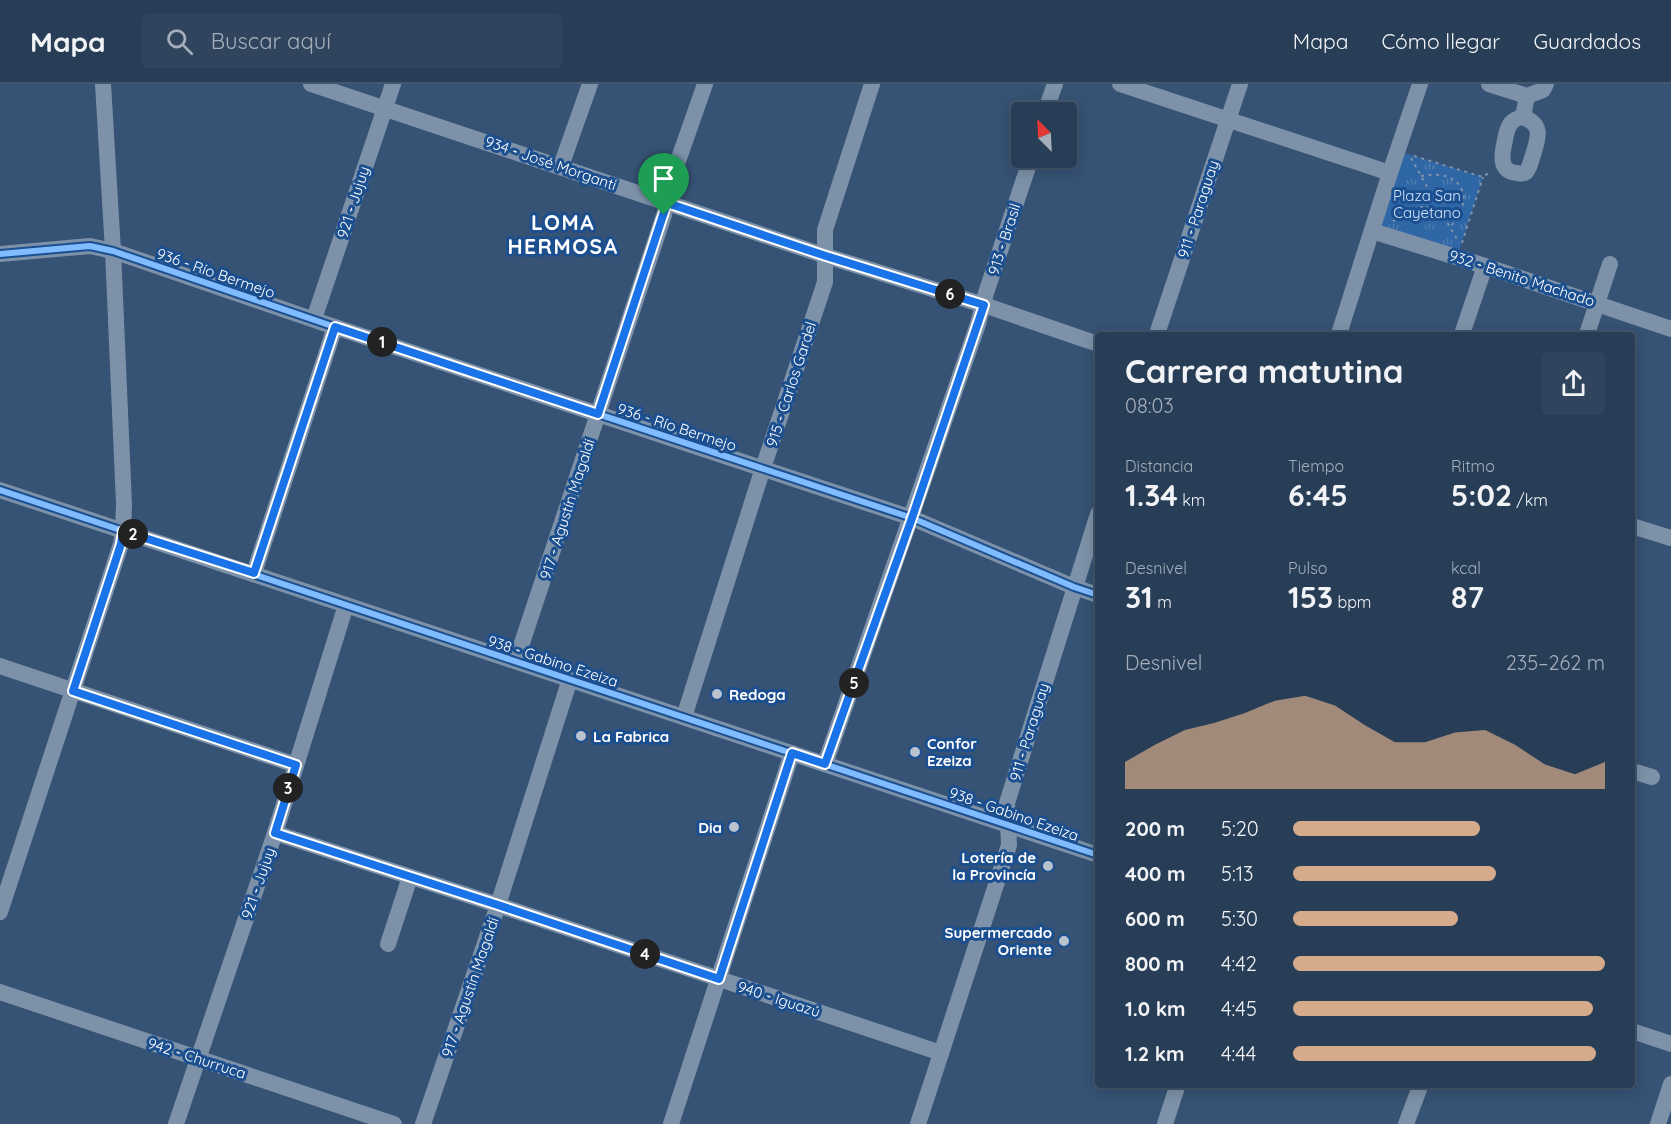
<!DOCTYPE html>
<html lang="es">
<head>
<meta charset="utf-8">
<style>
	:root { --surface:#283e57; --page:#30455d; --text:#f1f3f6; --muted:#a5aeba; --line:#44576d; --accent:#d6ab8b }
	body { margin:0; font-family:Quicksand,sans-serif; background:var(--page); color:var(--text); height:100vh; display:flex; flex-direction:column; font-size:22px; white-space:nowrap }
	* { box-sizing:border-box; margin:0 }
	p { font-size:20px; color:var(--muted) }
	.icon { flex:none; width:33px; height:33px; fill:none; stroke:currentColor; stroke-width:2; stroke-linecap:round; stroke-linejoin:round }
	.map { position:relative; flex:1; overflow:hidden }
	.drawer { position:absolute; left:1095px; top:248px; width:540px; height:756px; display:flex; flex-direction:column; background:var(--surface); border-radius:6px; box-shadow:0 3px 15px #0003,0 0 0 2px var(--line) }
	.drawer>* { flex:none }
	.needle { width:39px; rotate:336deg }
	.tools { position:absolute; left:1011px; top:18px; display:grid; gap:12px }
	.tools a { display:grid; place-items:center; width:66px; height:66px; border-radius:6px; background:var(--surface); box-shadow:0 3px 15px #0003,0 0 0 2px var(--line); font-size:30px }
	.pin { position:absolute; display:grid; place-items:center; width:51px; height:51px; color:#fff; margin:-62px -26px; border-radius:50% 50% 50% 0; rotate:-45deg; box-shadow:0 0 6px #0007 }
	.pin .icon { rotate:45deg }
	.km { position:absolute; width:30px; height:30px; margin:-15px; border-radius:50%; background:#222; color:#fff; font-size:16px; line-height:30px; text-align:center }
	.round { display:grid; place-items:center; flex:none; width:63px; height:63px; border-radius:6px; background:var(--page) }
	.head { display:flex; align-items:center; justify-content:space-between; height:102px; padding:0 30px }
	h1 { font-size:33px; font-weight:700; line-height:45px }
	.figures { display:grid; grid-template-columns:repeat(3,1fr); gap:9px; height:102px; padding:6px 30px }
	.figures div { display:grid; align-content:center }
	.figures b { font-size:30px; font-weight:700 }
	.figures small { font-size:16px; font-weight:400 }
	.figures p { font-size:16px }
	.chart { height:168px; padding:12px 30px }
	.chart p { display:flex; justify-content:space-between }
	.chart svg { width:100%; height:108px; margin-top:6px; fill:var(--accent); opacity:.7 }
	ul { padding:0 30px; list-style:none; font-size:20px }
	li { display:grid; grid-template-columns:96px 72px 1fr; align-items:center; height:45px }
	li i { height:15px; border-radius:8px; background:var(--accent) }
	header { display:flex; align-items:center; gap:36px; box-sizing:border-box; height:84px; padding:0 30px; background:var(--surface); border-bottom:2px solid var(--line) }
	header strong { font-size:28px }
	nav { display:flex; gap:33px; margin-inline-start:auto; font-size:21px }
	.search { width:420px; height:54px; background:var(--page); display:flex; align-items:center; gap:15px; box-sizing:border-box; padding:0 21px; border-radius:6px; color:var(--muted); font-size:22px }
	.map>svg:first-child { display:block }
</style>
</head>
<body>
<header>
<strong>Mapa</strong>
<div class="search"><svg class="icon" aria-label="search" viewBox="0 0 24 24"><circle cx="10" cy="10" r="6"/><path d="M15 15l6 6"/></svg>Buscar aquí</div>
<nav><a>Mapa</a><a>Cómo llegar</a><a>Guardados</a></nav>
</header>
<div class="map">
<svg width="1671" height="1040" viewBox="0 0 1671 1040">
	<defs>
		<pattern id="grass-tufts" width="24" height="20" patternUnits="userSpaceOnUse" patternTransform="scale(1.5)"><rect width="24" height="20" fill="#2f66a5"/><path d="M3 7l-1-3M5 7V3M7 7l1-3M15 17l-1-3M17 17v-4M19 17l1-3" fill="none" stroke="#4e7db2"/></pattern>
	</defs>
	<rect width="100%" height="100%" fill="#365274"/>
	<!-- grass -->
	<polygon fill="url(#grass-tufts)" points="1398,67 1483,93 1457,173 1372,147"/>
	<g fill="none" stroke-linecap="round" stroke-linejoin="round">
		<!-- path -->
		<g stroke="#7d92a8" stroke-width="2" stroke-dasharray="3 4.5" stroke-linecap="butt">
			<polyline points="1414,72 1483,93 1490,88"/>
			<polyline points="1411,74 1430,108"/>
			<path d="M1421 92C1460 84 1478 113 1450 143"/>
			<circle cx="1435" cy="117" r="10"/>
			<polyline points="1440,126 1458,157"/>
			<polyline points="1393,137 1426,121"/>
			<polyline points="1462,159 1483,93"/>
		</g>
		<!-- minor -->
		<g stroke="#7d92a8" stroke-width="16">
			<polyline points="311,0 826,172 984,221 1098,260"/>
			<polyline points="1120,0 1390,89"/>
			<polyline points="1489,0 1527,12 1543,6 1546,0"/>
			<polyline points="1045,28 1055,0"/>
			<path d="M1523 33C1544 41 1538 54 1533 71 1531 76 1530 84 1526 88 1523 90 1520 90 1517 89 1498 88 1502 69 1505 56 1506 50 1507 44 1511 39 1514 35 1518 34 1523 33L1527 12"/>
			<polyline points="561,82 590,0"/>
			<polyline points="1372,147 1485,182 1671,245"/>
			<polyline points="0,170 90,162 113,167 335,243 912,434 1074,503 1098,511"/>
			<polyline points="314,235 393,0"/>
			<polyline points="1157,250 1240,0"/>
			<polyline points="1339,250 1390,89 1420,0"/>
			<polyline points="1462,250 1485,182"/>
			<polyline points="1587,250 1610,180"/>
			<polyline points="0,406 1098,771"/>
			<polyline points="1632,442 1671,454"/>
			<polyline points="254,489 335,243"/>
			<polyline points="516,577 664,131 671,97 705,0"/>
			<polyline points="0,582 296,681"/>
			<polyline points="684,633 763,384 825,198 825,146 872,0"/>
			<polyline points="825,680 978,240 986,209 1031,74"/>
			<polyline points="1632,687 1652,693"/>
			<polyline points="275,749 498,821 941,969"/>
			<polyline points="0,828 121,460 123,447 124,420 113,167 103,0"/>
			<polyline points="388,860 410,793"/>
			<polyline points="0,908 394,1040"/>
			<polyline points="1632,947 1671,960"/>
			<polyline points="176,1040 275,749 346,521"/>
			<polyline points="423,1040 498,821 570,595"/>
			<polyline points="671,1040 792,669"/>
			<polyline points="918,1040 1009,761 1007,719 1098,430"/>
			<polyline points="1165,1040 1178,1000"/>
			<polyline points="1406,1040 1421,1000"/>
			<polyline points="1658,1040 1671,1000"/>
		</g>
		<!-- cycleway casing -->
		<g stroke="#1b4f8f" stroke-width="10">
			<g id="cycleway">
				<polyline points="0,170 90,162 113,167 335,243 912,434 1074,503 1098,511"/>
				<polyline points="0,406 1098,771"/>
			</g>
		</g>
		<!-- cycleway -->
		<use href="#cycleway" stroke="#80bcff" stroke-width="6"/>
	</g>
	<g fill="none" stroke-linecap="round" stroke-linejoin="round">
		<!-- route casing -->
		<g stroke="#fff" stroke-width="12">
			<polygon id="route" points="667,119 826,172 984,221 912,434 825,680 792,669 719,895 498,821 275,749 296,681 73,607 121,460 123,447 254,489 335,243 598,330"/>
		</g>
		<!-- route -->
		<use href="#route" stroke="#1a73e8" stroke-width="8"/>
	</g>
	<!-- markers -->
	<g fill="#b9c2ce" stroke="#1b4f8f" stroke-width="2">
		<circle cx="717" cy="610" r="6"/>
		<circle cx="581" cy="652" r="6"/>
		<circle cx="915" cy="668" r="6"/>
		<circle cx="734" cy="743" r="6"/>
		<circle cx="1048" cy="782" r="6"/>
		<circle cx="1064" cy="857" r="6"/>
	</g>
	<g text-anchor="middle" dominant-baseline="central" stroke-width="6" stroke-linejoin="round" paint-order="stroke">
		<!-- street labels -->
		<g font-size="15" fill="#fff" stroke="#1b4f8f">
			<text transform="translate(551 79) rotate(19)">934 - José Morganti</text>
			<text transform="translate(353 118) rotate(-72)">921 - Jujuy</text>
			<text transform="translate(1198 125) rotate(-72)">911 - Paraguay</text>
			<text transform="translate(1004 155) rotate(-72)">913 - Brasil</text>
			<text transform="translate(216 189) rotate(19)">936 - Río Bermejo</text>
			<text transform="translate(1522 194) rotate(18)">932 - Benito Machado</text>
			<text transform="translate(791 300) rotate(-72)">915 - Carlos Gardel</text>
			<text transform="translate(677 343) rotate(18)">936 - Río Bermejo</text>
			<text transform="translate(567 425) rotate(-72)">917 - Agustín Magaldi</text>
			<text transform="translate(553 577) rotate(18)">938 - Gabino Ezeiza</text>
			<text transform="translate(1029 648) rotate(-73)">911 - Paraguay</text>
			<text transform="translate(1014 730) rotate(19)">938 - Gabino Ezeiza</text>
			<text transform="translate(258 799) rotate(-71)">921 - Jujuy</text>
			<text transform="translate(470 903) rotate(-71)">917 - Agustín Magaldi</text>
			<text transform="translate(779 915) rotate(18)">940 - Iguazú</text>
			<text transform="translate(197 974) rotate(18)">942 - Churruca</text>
		</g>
		<!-- park labels -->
		<g font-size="15" fill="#cfe3fa" stroke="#1b4f8f">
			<text x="1427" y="111">Plaza San<tspan x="1427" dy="17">Cayetano</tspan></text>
		</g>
		<!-- poi labels -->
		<g font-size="15" font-weight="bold" fill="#fff" stroke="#1b4f8f" text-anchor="start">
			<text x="729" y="610">Redoga</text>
			<text x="593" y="652">La Fabrica</text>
			<text x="927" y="659">Confor<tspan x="927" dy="17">Ezeiza</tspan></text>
			<text x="722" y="743" text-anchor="end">Dia</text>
			<text x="1036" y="773" text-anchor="end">Lotería de<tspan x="1036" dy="17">la Provincía</tspan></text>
			<text x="1052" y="848" text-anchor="end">Supermercado<tspan x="1052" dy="17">Oriente</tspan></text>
		</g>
		<!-- district labels -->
		<g font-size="21" font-weight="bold" letter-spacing="1.5" fill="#fff" stroke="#1b4f8f">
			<text x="563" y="138">LOMA<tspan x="563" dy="24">HERMOSA</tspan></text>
		</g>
	</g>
</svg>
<div class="tools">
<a><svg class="needle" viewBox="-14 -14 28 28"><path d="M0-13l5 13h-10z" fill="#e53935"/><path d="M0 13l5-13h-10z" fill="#a5aeba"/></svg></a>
</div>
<div class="pin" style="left:664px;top:131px;background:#1e9e55"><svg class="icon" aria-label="arrive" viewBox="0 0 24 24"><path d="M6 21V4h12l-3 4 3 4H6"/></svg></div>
<b class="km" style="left:382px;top:258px">1</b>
<b class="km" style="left:133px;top:450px">2</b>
<b class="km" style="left:288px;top:704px">3</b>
<b class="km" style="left:645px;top:870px">4</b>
<b class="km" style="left:854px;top:599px">5</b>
<b class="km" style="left:950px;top:210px">6</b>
<section class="drawer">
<div class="head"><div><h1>Carrera matutina</h1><p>08:03</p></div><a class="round"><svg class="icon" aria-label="share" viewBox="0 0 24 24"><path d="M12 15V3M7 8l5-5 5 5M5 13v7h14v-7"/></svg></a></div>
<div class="figures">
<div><p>Distancia</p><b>1.34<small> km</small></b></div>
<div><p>Tiempo</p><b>6:45</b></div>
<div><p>Ritmo</p><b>5:02<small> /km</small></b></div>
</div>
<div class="figures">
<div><p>Desnivel</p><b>31<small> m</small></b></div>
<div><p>Pulso</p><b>153<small> bpm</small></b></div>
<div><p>kcal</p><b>87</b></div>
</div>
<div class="chart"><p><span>Desnivel</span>235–262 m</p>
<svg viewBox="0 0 160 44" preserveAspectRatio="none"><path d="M0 44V33L10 26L20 20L30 17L40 13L50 8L60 6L70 10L80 18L90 25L100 25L110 21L120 20L130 26L140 34L150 38L160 33V44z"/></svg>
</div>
<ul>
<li><b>200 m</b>5:20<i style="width:60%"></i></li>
<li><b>400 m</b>5:13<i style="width:65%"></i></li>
<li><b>600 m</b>5:30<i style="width:53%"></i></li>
<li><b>800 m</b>4:42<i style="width:100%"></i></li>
<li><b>1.0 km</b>4:45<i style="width:96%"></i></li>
<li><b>1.2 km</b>4:44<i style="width:97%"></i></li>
</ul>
</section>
</div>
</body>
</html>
